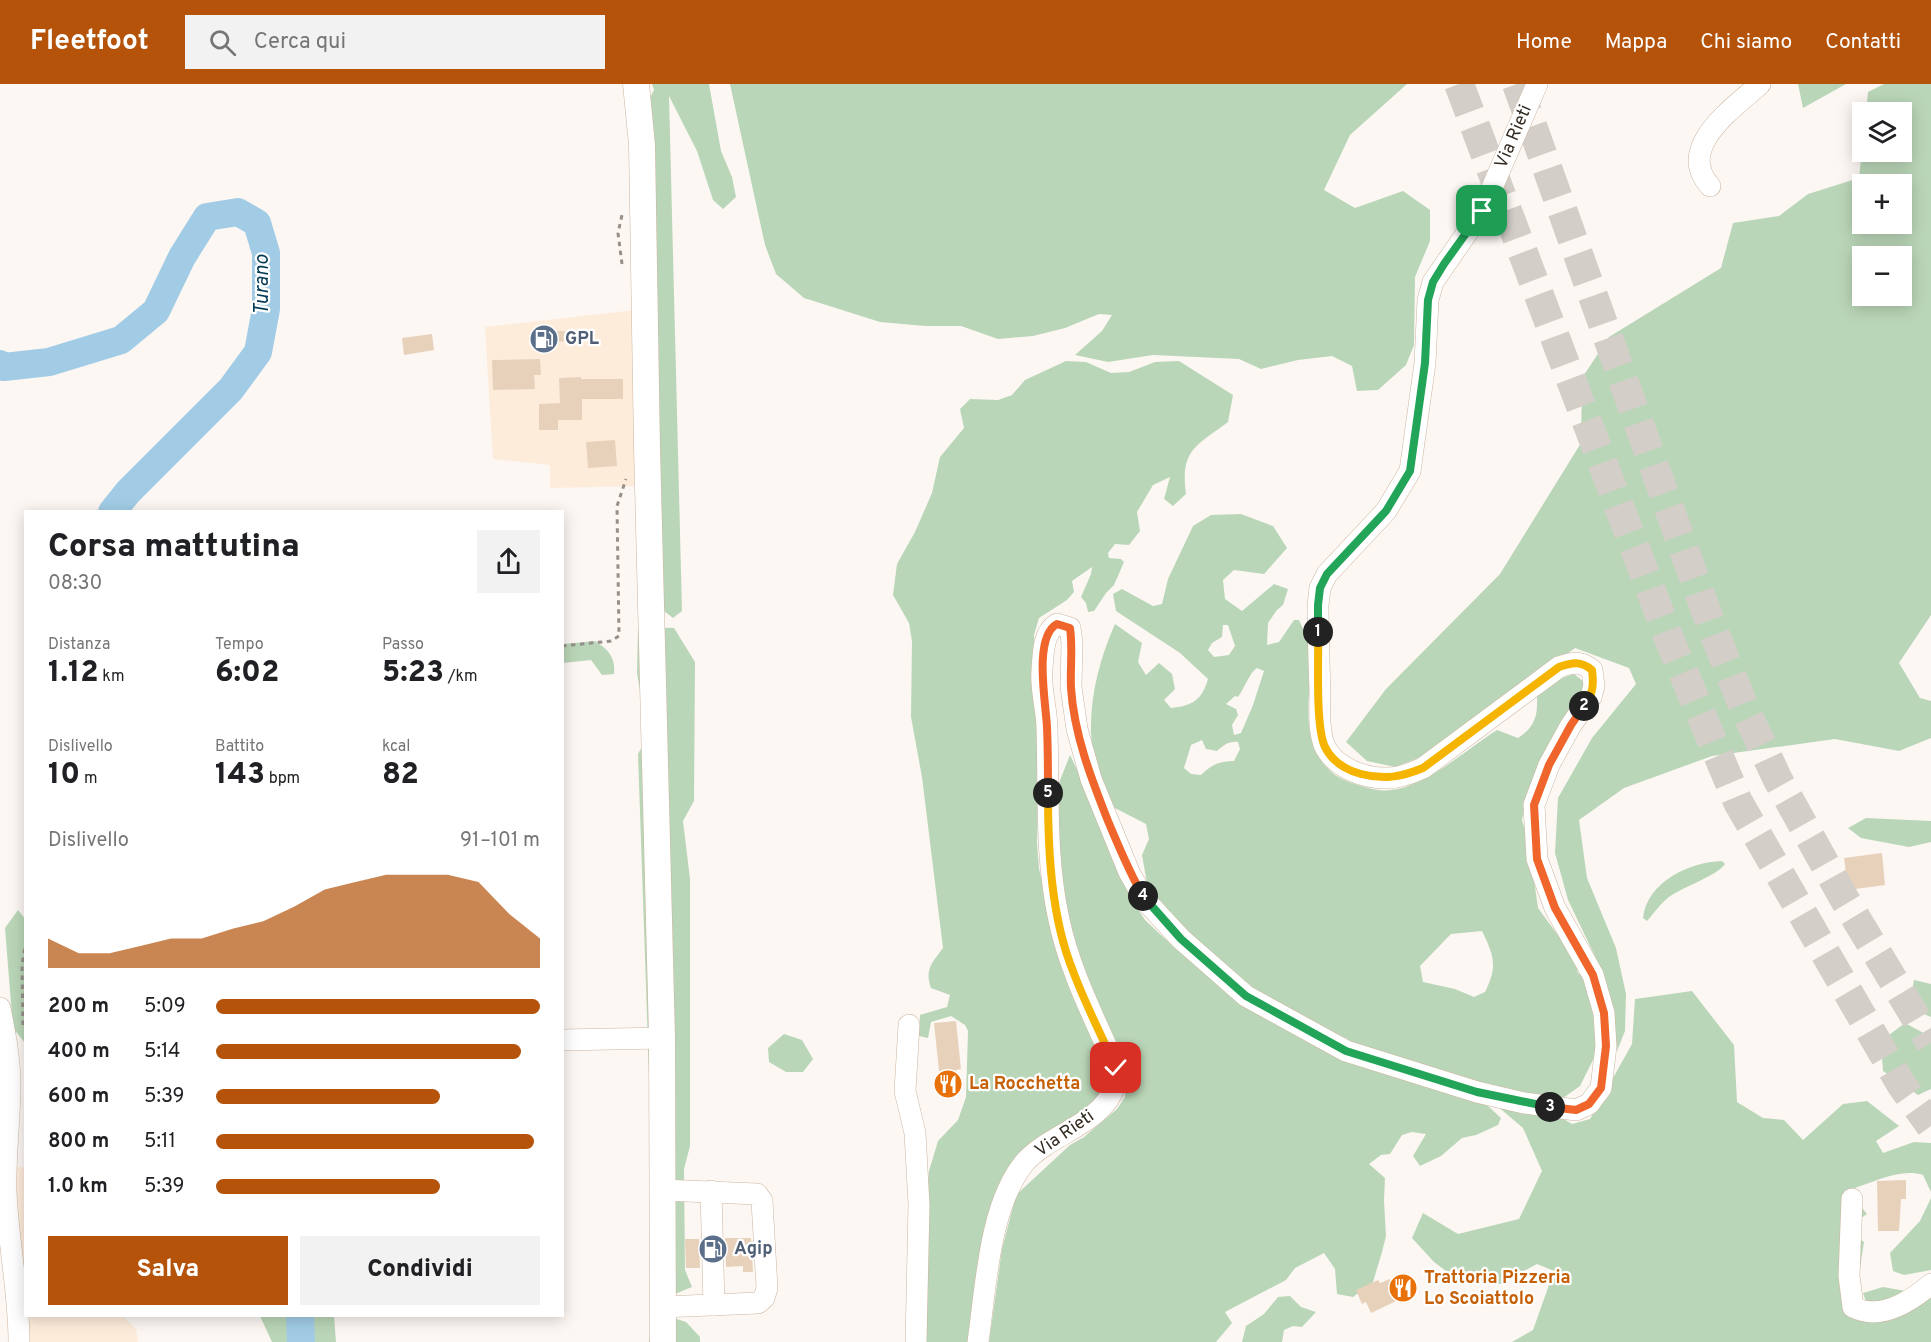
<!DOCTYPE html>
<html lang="it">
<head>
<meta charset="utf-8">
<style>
	:root { --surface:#fff; --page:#f2f2f2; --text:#202124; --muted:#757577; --accent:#b45309 }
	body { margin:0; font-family:Overpass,sans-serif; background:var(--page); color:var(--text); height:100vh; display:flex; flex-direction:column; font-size:22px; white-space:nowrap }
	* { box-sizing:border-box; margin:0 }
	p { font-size:20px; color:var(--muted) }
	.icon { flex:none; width:33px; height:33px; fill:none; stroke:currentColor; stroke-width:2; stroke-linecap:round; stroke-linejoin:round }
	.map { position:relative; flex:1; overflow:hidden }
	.details { position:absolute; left:24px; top:426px; width:540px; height:807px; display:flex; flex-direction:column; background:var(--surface); border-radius:0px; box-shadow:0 3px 15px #0003 }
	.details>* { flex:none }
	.fabs { position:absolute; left:1852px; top:18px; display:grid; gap:12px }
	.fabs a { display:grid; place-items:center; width:60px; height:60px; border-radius:0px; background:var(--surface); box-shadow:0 3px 15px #0003; font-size:30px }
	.pin { position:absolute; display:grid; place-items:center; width:51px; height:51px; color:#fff; margin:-26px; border-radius:12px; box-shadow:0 3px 9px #0006 }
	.km { position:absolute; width:30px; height:30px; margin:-15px; border-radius:50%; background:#222; color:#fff; font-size:16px; line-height:30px; text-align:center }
	.round { display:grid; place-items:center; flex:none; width:63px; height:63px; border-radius:0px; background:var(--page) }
	.summary { display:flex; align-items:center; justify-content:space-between; height:102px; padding:0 24px }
	h1 { font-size:33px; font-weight:800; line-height:45px }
	.figures { display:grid; grid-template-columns:repeat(3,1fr); gap:9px; height:102px; padding:6px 24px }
	.figures div { display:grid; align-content:center }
	.figures b { font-size:30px; font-weight:800 }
	.figures small { font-size:16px; font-weight:400 }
	.figures p { font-size:16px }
	.chart { height:168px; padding:12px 24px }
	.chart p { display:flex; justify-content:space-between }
	.chart svg { width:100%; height:108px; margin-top:6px; fill:var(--accent); opacity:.7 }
	.primary-button { display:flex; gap:12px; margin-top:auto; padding:12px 24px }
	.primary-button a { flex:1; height:69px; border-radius:0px; background:var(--accent); color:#fff; font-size:24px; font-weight:800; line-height:69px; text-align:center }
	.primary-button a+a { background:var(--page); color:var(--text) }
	ul { padding:0 24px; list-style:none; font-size:20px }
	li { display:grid; grid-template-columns:96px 72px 1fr; align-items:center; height:45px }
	li i { height:15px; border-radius:8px; background:var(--accent) }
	header { display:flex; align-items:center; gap:36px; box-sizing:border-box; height:84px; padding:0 30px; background:var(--accent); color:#fff }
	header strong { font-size:28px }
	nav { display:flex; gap:33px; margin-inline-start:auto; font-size:21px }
	.search { width:420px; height:54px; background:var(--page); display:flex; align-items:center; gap:15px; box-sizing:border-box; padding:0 21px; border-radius:0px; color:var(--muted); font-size:22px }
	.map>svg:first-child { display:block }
</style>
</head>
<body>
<header>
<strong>Fleetfoot</strong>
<div class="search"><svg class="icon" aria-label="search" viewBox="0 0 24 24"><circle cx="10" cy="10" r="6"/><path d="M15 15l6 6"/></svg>Cerca qui</div>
<nav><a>Home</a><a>Mappa</a><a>Chi siamo</a><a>Contatti</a></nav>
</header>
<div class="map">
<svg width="1931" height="1258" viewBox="0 0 1931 1258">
	<rect width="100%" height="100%" fill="#fcf7f3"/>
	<!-- built -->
	<g fill="#feecdb">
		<polygon points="635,226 640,402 550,404 550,381 493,375 485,243"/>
		<polygon points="14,1082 25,1084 25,1217 12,1102"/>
		<polygon points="26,1232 125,1232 125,1234 136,1245 138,1258 23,1258"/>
	</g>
	<!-- green -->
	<g fill="#bad6b8" fill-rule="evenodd">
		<polygon points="652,0 709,0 721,67 732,93 736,113 723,125 713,116 697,67 669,12 682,527 673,534 664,527 658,505 647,20 654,6"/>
		<polygon points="730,0 1407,0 1350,51 1324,106 1355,124 1403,107 1430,126 1430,157 1415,193 1414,261 1406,281 1378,306 1357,307 1352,282 1332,272 1298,276 1261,285 1239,275 1153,271 1108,278 1075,271 1102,247 1112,231 1099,230 1065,244 1033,252 998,255 961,242 925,242 880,238 804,214 776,190 765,161"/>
		<polygon points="1798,0 1846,0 1803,24"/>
		<path d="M1884 0H1931V531L1899 579 1920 614 1931 617V654L1899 667 1835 655 1712 672 1624 704 1579 736 1587 794 1616 864 1626 910 1625 947 1617 967 1614 941 1603 889 1568 816 1555 769 1558 714 1592 654 1636 600 1629 584 1575 564 1442 665 1395 683 1367 677 1346 658 1386 605 1500 490 1581 359 1582 294 1609 253 1721 184 1733 139 1779 132 1808 110 1859 94 1863 56V68H1902V28H1866L1868 8ZM1863 100H1902V140H1863ZM1863 172H1902V212H1863Z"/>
		<path d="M1066 277 1086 278 1111 289 1129 288 1155 278 1179 277 1233 311 1228 338C1196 362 1180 366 1186 410L1173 422 1164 415 1170 393 1153 401 1137 428 1140 447 1129 461 1115 460 1108 469 1109 474 1121 475 1124 478 1114 501 1106 509 1094 527 1088 528 1086 519 1081 513 1091 490 1092 483 1072 497 1074 508 1067 516 1039 534 1034 551 1040 643 1037 759 1039 785 1057 855 1107 986 1108 1004 1099 1018 1029 1067 969 1258H924L925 1125 929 1087 938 1057 958 1036 966 1013 968 947 965 941 951 932 931 938 928 954 919 952 920 931 947 923 950 911 931 904C924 885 933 878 943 864L922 693 911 633 912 557 909 539 893 511 897 480 915 448 932 409 940 373 964 344 960 325 970 315 998 316 1012 311 1025 296Z"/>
		<path d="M1241 430 1273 442 1287 464 1264 490 1234 486 1223 496 1225 515 1242 527 1274 500 1288 505 1283 521 1277 526 1268 539 1267 561 1279 558 1294 536H1299C1302 543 1306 550 1308 557 1314 583 1305 620 1310 649 1313 669 1327 690 1347 697 1360 702 1376 708 1391 706 1425 703 1467 665 1497 646L1518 654C1534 643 1538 633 1537 613L1550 598 1574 590 1583 597 1582 618 1528 706 1522 736 1529 759 1538 824 1574 873 1578 889 1589 898 1595 916 1597 968 1580 1002 1556 1019 1369 970 1346 954 1329 949 1242 899 1206 869 1148 805 1142 771 1149 755 1146 740 1111 722C1103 699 1092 674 1091 649 1090 611 1100 574 1115 540L1142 559 1138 578 1146 591 1159 579 1172 590 1175 605 1164 616 1171 624C1192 622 1202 616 1208 595L1180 569 1116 527 1113 510 1122 505 1153 522 1162 520 1168 495 1193 442 1211 431ZM1223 541H1228L1235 562 1229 571 1214 573 1208 566 1212 559 1222 553ZM1257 584 1264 587 1253 621 1241 649 1234 651 1232 641 1238 631 1236 625 1226 620 1235 612 1238 613C1244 605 1250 588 1257 584ZM1202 656 1206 665 1217 667C1224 661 1229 657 1238 658L1240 665 1234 677C1219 677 1211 681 1201 691L1191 690 1184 684 1191 661ZM1482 847C1494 872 1498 882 1485 908L1474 913 1455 905 1423 898 1420 882 1451 850Z"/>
		<polygon points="638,543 674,544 695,578 694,717 683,737 690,795 690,1062 684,1085 685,1186 692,1203 675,1210 650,1195 649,990 638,670 648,652 637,589"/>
		<path d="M595 557C608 565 616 574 614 590L602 591 591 576 563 579V560Z"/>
		<polygon points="1070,671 1123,782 1131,814 1145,836 1176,865 1244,921 1265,935 1313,958 1475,1010 1501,1034 1498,1041 1476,1051 1462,1054 1441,1072 1420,1082 1413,1072 1426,1050 1412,1048 1402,1051 1390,1070 1381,1071 1369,1080 1385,1094 1384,1117 1386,1152 1382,1168 1373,1198 1353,1213 1337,1210 1335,1185 1324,1169 1295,1184 1286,1196 1225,1228 1232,1239 1216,1258 989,1258 1002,1165 1016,1111 1070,1061 1084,1053 1117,1025 1125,1013 1126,993 1076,872 1060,798 1056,727 1059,699"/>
		<polygon points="1866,734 1931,737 1931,758 1909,763 1861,754 1848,744"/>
		<path d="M1722 777 1725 780C1717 792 1684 802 1669 813 1661 819 1654 829 1647 837L1643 834C1647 798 1689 778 1722 777Z"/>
		<polygon points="18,826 25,835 25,959 13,944 5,844"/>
		<polygon points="1914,896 1931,900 1931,933 1909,924"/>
		<path d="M1692 907 1734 961 1737 1018 1763 1034 1784 1036 1803 1056 1843 1020 1867 1017 1899 1042 1876 1057 1883 1069 1914 1058 1931 1059V1108L1923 1091C1900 1084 1875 1098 1852 1105L1858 1119 1867 1130 1858 1136 1854 1151 1864 1158 1859 1190 1849 1225 1860 1237 1869 1236 1870 1229 1863 1209 1883 1203 1923 1210 1931 1206V1258H1512L1533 1246 1554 1187 1537 1180 1500 1200 1458 1196 1434 1178 1412 1154 1423 1129 1458 1150 1519 1135 1542 1087 1523 1044 1489 1015 1549 1026 1572 1040 1590 1035 1632 960 1635 915Z"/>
		<polygon points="1905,939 1931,953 1931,1005 1918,1011 1883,987 1881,957"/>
		<polygon points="784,950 802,956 813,975 803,988 786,988 769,978 768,964"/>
		<polygon points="1931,1114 1931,1186 1904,1191 1893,1187 1890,1169 1920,1137"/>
		<polygon points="1290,1212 1301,1223 1316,1228 1302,1243 1293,1242 1284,1246 1282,1258 1242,1258 1246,1242 1264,1230 1278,1213"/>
		<polygon points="655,1228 686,1238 700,1253 700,1258 649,1258"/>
		<polygon points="260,1232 334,1232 336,1258 272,1258"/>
	</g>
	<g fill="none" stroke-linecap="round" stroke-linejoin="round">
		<!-- river -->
		<g stroke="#a2cce6" stroke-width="28">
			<polyline points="0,280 4,283 49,278 121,256 156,227 182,173 207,133 238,128 257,139 266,169 266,225 258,268 231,305 128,408 112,428"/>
			<polyline points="300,1232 301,1258"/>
		</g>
	</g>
	<!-- building -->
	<g fill="#e8d1ba">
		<polygon points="534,246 583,248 583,255 549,259 549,263 534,262"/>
		<polygon points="432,250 434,266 404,271 402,254"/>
		<polygon points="540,275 541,291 534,291 535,305 493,306 492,276"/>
		<polygon points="581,293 581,295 623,295 623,315 582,315 582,336 558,336 558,346 539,346 539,320 560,319 559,294"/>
		<polygon points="615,356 617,382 588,384 586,358"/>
		<polygon points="1882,769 1885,801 1848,806 1844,774"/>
		<polygon points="956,937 961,985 956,986 959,1003 945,1005 942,987 939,987 934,939"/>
		<polygon points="1906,1096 1906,1115 1901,1115 1899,1147 1878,1147 1877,1097"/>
		<polygon points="725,1154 751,1154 753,1188 743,1188 743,1182 726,1183"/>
		<polygon points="685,1155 699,1155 700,1184 686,1184"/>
		<polygon points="1390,1195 1394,1202 1409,1196 1415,1208 1371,1229 1366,1218 1362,1220 1356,1206 1378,1196 1380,1199"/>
	</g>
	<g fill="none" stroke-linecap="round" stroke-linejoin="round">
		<!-- highway-tunnel -->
		<g stroke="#d4cec9" stroke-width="30" stroke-dasharray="30 15" stroke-linecap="butt">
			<polyline points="1459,0 1670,557 1738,718 1901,1000 1931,1042"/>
			<polyline points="1517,0 1711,541 1743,621 1778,696 1845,816 1931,959"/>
		</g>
		<!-- minor casing -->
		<g stroke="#ccb59f" stroke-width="22">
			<g id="minor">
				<path d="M1710 102C1675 63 1734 24 1760 0"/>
				<path d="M0 924C5 949 10 975 10 1001 10 1036 5 1072 6 1107 8 1158 19 1207 19 1258"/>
				<polyline points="909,941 905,1007 915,1049 919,1121 916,1258"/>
				<polyline points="562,956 662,954"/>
				<polyline points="662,1106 757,1110 762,1117 767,1204 764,1214 758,1219 663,1223"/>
				<polyline points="711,1107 714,1221"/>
				<path d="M1852 1115 1849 1192 1853 1223C1880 1237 1910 1218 1931 1200"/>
				<path d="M978 1258C986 1203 989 1121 1025 1078 1051 1049 1101 1041 1115 1002 1117 997 1116 990 1116 984 1095 935 1070 888 1059 836 1045 773 1049 708 1047 645 1047 625 1040 605 1042 586 1043 571 1043 548 1057 540L1070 544 1072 559 1071 603 1077 645 1091 695 1129 788 1144 815 1181 855 1246 912 1346 967 1477 1008 1524 1019 1576 1026 1589 1020 1601 1004 1606 962 1604 929 1593 891 1555 824 1537 775 1534 721 1549 681 1571 641 1591 613 1594 602 1592 586C1581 577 1573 578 1559 583L1423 684C1412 689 1400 694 1388 694 1365 695 1336 684 1325 663 1318 647 1320 625 1320 608 1319 579 1318 550 1318 521L1320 504 1327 490 1386 427 1410 387 1425 279 1428 216 1433 198 1482 127 1537 0"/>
			</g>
		</g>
		<!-- major casing -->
		<g stroke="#ccb59f" stroke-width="27">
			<polyline id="major" points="636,0 642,61 647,363 662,954 663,1258"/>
		</g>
		<!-- path -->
		<g stroke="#97908a" stroke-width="3" stroke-dasharray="4.5 4.5" stroke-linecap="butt">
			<polyline points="622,180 618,149 622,131"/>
			<polyline points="562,562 611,557 619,552 617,422 626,395"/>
			<polyline points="23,941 22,881 26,857"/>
		</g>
		<!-- minor -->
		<use href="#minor" stroke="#fff" stroke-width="21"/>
		<!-- major -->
		<use href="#major" stroke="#fff" stroke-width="26"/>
	</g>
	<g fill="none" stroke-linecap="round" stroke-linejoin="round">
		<!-- split-1 casing -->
		<g stroke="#fff" stroke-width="12">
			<polyline id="split-1" points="1318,548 1318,521 1320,504 1327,490 1386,427 1410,387 1425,279 1428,216 1433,198 1444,180 1482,127"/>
		</g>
		<!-- split-2 casing -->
		<g stroke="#fff" stroke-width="12">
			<path id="split-2" d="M1318 548C1319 574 1315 642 1325 663 1332 677 1346 686 1361 690 1384 696 1401 693 1423 684L1559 583C1573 578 1581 577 1592 586 1594 601 1593 610 1584 622"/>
		</g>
		<!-- split-3 casing -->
		<g stroke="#fff" stroke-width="12">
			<polyline id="split-3" points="1550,1023 1576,1026 1589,1020 1601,1004 1606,962 1604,929 1593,891 1555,824 1537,775 1534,721 1549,681 1571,641 1584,622"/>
		</g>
		<!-- split-4 casing -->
		<g stroke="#fff" stroke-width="12">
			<polyline id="split-4" points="1143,812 1181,855 1246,912 1346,967 1477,1008 1550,1023"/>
		</g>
		<!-- split-5 casing -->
		<g stroke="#fff" stroke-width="12">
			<path id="split-5" d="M1048 709C1048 687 1048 665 1047 643 1046 620 1033 553 1057 540L1070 544C1073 564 1070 584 1071 604 1074 650 1091 694 1108 737 1119 763 1129 788 1143 812"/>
		</g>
		<!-- split-6 casing -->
		<g stroke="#fff" stroke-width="12">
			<path id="split-6" d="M1048 709C1048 767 1051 833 1073 887 1085 920 1102 952 1116 984"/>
		</g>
		<!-- split-1 -->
		<use href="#split-1" stroke="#22a559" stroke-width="8"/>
		<!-- split-2 -->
		<use href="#split-2" stroke="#f5b400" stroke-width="8"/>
		<!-- split-3 -->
		<use href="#split-3" stroke="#f0652b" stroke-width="8"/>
		<!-- split-4 -->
		<use href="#split-4" stroke="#22a559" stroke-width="8"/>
		<!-- split-5 -->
		<use href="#split-5" stroke="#f0652b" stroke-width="8"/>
		<!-- split-6 -->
		<use href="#split-6" stroke="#f5b400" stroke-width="8"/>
	</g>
	<!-- icons -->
	<defs>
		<g id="fuel-disc" transform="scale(1.5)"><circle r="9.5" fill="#5c6f8a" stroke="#fff"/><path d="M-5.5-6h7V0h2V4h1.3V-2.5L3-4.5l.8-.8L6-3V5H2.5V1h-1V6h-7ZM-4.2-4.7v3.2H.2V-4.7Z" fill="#fff"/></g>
		<g id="restaurant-disc" transform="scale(1.5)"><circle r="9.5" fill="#e8710a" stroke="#fff"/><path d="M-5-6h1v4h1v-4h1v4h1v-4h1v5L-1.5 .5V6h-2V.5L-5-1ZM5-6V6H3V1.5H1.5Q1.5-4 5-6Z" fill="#fff"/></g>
	</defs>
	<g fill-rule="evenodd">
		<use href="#fuel-disc" x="544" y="255"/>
		<use href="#restaurant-disc" x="948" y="1000"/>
		<use href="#fuel-disc" x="713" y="1165"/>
		<use href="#restaurant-disc" x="1403" y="1204"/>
	</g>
	<g text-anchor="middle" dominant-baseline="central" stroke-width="4.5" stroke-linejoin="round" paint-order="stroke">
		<!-- street labels -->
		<g font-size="18" fill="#342b22" stroke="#fff">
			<text transform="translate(1514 53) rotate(-67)">Via Rieti</text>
			<text transform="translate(1065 1050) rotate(-35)">Via Rieti</text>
		</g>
		<!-- service labels -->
		<g font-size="18" font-weight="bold" fill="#4e5e75" stroke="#fff" text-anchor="start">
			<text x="565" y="255">GPL</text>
			<text x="734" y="1165">Agip</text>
		</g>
		<!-- food labels -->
		<g font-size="18" font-weight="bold" fill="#c56008" stroke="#fff" text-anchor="start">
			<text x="969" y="1000">La Rocchetta</text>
			<text x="1424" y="1194">Trattoria Pizzeria<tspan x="1424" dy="21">Lo Scoiattolo</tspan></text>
		</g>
		<!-- water labels -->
		<g font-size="20" font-style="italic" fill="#003a53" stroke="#fff">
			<text transform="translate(263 201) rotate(-90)">Turano</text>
		</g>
	</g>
</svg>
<div class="fabs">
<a><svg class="icon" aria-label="layers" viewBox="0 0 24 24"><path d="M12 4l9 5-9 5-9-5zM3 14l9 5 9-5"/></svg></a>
<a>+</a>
<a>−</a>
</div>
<div class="pin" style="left:1482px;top:127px;background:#1e9e55"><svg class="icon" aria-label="arrive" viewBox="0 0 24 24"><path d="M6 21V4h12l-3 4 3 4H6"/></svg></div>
<div class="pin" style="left:1116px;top:984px;background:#d93025"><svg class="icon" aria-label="check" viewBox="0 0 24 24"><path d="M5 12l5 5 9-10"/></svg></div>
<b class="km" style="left:1318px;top:548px">1</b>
<b class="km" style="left:1584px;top:622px">2</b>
<b class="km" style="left:1550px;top:1023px">3</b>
<b class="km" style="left:1143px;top:812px">4</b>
<b class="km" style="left:1048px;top:709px">5</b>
<section class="details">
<div class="summary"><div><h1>Corsa mattutina</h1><p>08:30</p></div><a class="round"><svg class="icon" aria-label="share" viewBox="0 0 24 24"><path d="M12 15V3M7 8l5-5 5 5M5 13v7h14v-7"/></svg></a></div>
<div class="figures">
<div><p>Distanza</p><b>1.12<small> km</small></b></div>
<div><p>Tempo</p><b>6:02</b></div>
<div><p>Passo</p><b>5:23<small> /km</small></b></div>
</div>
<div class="figures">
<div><p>Dislivello</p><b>10<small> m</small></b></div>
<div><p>Battito</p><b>143<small> bpm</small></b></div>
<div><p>kcal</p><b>82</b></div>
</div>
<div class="chart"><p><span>Dislivello</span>91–101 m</p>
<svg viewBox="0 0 160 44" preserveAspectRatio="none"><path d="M0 44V32L10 38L20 38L30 35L40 32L50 32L60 28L70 25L80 19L90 12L100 9L110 6L120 6L130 6L140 9L150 22L160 32V44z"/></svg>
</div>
<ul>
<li><b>200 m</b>5:09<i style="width:100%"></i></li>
<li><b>400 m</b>5:14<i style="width:94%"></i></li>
<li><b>600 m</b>5:39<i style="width:69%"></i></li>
<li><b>800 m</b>5:11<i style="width:98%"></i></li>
<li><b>1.0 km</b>5:39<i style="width:69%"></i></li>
</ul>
<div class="primary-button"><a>Salva</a><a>Condividi</a></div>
</section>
</div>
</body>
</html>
